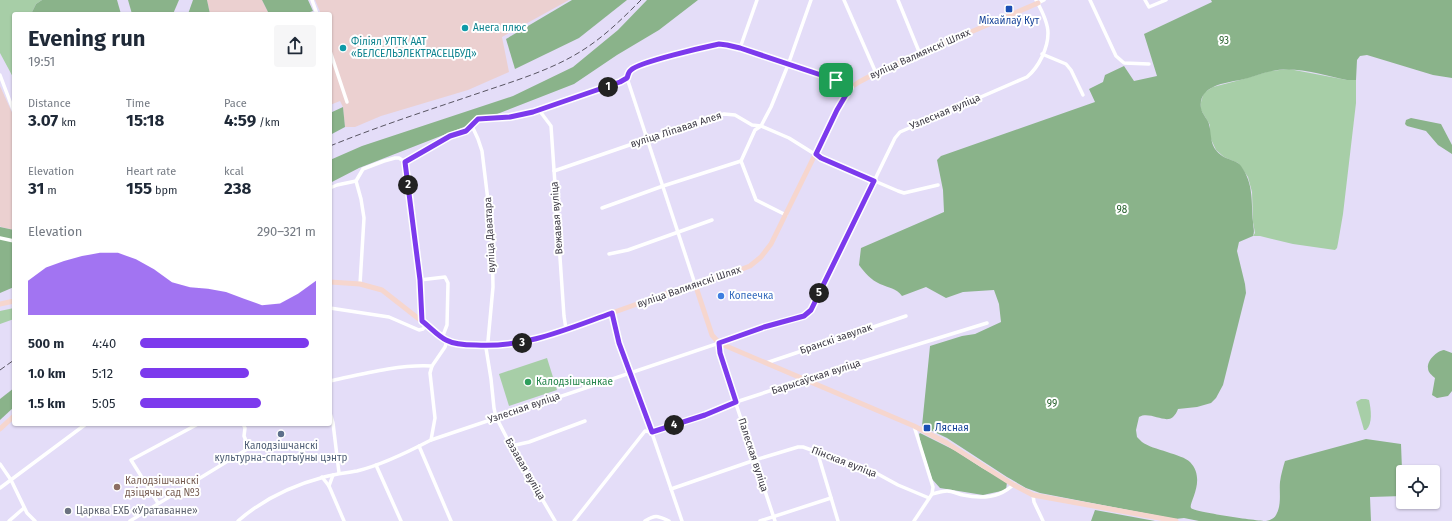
<!DOCTYPE html>
<html lang="en">
<head>
<meta charset="utf-8">
<style>
	:root { --surface:#fff; --page:#f6f6f7; --text:#1f2937; --muted:#747a83; --accent:#7c3aed }
	body { margin:0; font-family:"Fira Sans",sans-serif; background:var(--page); color:var(--text); height:100vh; display:flex; flex-direction:column; font-size:15px; white-space:nowrap }
	* { box-sizing:border-box; margin:0 }
	p { font-size:13px; color:var(--muted) }
	.icon { flex:none; width:22px; height:22px; fill:none; stroke:currentColor; stroke-width:2; stroke-linecap:round; stroke-linejoin:round }
	.map { position:relative; flex:1; overflow:hidden }
	.panel { position:absolute; left:12px; top:12px; width:320px; height:414px; display:flex; flex-direction:column; background:var(--surface); border-radius:4px; box-shadow:0 1px 3px #0004 }
	.panel>* { flex:none }
	.controls { position:absolute; left:1396px; top:465px; display:grid; gap:8px }
	.controls a { display:grid; place-items:center; width:44px; height:44px; border-radius:4px; background:var(--surface); box-shadow:0 1px 3px #0004; font-size:20px }
	.pin { position:absolute; display:grid; place-items:center; width:34px; height:34px; color:#fff; margin:-17px; border-radius:8px; box-shadow:0 2px 6px #0006 }
	.km { position:absolute; width:20px; height:20px; margin:-10px; border-radius:50%; background:#222; color:#fff; font-size:11px; line-height:20px; text-align:center }
	.round { display:grid; place-items:center; flex:none; width:42px; height:42px; border-radius:4px; background:var(--page) }
	.headline { display:flex; align-items:center; justify-content:space-between; height:68px; padding:0 16px }
	h1 { font-size:22px; font-weight:700; line-height:30px }
	.stats { display:grid; grid-template-columns:repeat(3,1fr); gap:6px; height:68px; padding:4px 16px }
	.stats div { display:grid; align-content:center }
	.stats b { font-size:17px; font-weight:700 }
	.stats small { font-size:11px; font-weight:400 }
	.stats p { font-size:11px }
	.chart { height:112px; padding:8px 16px }
	.chart p { display:flex; justify-content:space-between }
	.chart svg { width:100%; height:72px; margin-top:4px; fill:var(--accent); opacity:.7 }
	ul { padding:0 16px; list-style:none; font-size:13px }
	li { display:grid; grid-template-columns:64px 48px 1fr; align-items:center; height:30px }
	li i { height:10px; border-radius:5px; background:var(--accent) }
	.map>svg:first-child { display:block }
</style>
</head>
<body>
<div class="map">
<svg width="1452" height="521" viewBox="0 0 1452 521">
	<rect width="100%" height="100%" fill="#e4ddf8"/>
	<!-- industrial -->
	<g fill="#ebd0d0">
		<polygon points="207,0 262,0 269,14 210,14"/>
		<polygon points="315,0 569,0 502,37 509,72 468,90 381,116 355,127 345,127 343,107 340,101 330,105 330,14 321,14"/>
		<polygon points="0,86 14,117 14,230 1,227 0,226"/>
	</g>
	<!-- green -->
	<g fill="#a7cea7">
		<polygon points="0,0 42,0 36,4 31,14 14,14 14,79 0,53"/>
		<polygon points="1289,69 1347,80 1356,80 1356,103 1343,214 1338,243 1337,248 1335,250 1293,244 1260,236 1253,236 1255,233 1253,222 1252,192 1248,177 1238,163 1224,157 1216,150 1210,137 1210,125 1201,110 1201,102 1203,95 1205,92 1213,87 1240,80 1270,71"/>
		<polygon points="14,308 14,319 0,324 0,311"/>
		<polygon points="547,358 557,390 509,406 499,374"/>
		<path d="M1361 399H1366L1369 400C1371 409 1373 424 1366 430H1364L1356 402Z"/>
	</g>
	<!-- forest -->
	<g fill="#8ab38a">
		<polygon points="42,0 117,0 121,14 31,14 36,4"/>
		<polygon points="128,0 179,0 173,14 132,14"/>
		<polygon points="193,0 207,0 210,14 188,14"/>
		<polygon points="262,0 308,0 313,11 304,14 269,14"/>
		<polygon points="572,0 627,0 579,38 515,69 506,39"/>
		<polygon points="647,0 698,0 659,30 617,55 574,84 359,168 330,183 330,160 362,146 513,96 573,67 618,30"/>
		<path d="M1211 0H1452V78L1433 75 1367 55 1360 56 1357 60 1356 80H1347C1323 75 1296 66 1272 71 1261 73 1251 78 1240 80 1224 83 1198 86 1201 108 1202 114 1207 118 1209 124 1212 135 1209 146 1221 155 1227 160 1237 160 1241 166 1254 184 1251 202 1253 222 1253 227 1255 231 1253 236L1239 242 1237 251 1245 284 1246 293 1223 385 1216 398 1211 403 1197 407 1178 409C1177 412 1175 415 1173 417 1165 424 1150 411 1139 417L1136 430 1137 437 1142 442C1153 450 1182 454 1190 462 1207 480 1188 503 1191 508 1194 512 1258 521 1266 521 1270 520 1274 519 1276 515 1282 505 1279 492 1280 482 1281 474 1283 468 1285 461L1366 439 1401 444 1403 496 1370 497 1371 521H1199L1184 518 1175 519 1040 493 1026 488 1007 477 947 438 922 426 930 346 962 336 975 334 1001 322 999 304 994 290 963 292 946 298 926 287 902 296C896 288 889 288 880 284 871 280 865 273 859 265L861 248 944 212 943 190 937 160 941 156 1095 102 1089 89 1103 82 1105 75 1124 66 1134 81 1157 76 1144 34 1212 2Z"/>
		<polygon points="343,107 345,127 330,135 330,113"/>
		<polygon points="1411,118 1441,124 1452,145 1452,154 1438,145 1426,131 1407,126 1405,124 1406,120"/>
		<polygon points="0,227 14,230 14,287 0,293"/>
		<path d="M1444 350 1452 353V391L1448 396 1437 398 1432 395 1435 378C1432 375 1428 373 1428 368 1427 360 1437 351 1444 350Z"/>
		<polygon points="14,388 14,407 0,420 0,399"/>
		<polygon points="920,433 956,451 982,468 1007,482 1006,490 983,495 940,488 932,479 921,445 919,434"/>
		<polygon points="1095,510 1155,521 1091,521"/>
	</g>
	<g fill="none" stroke-linecap="round" stroke-linejoin="round">
		<!-- street -->
		<g stroke="#fff" stroke-width="3.5">
			<polyline points="312,0 317,14"/>
			<polyline points="844,0 876,73"/>
			<polyline points="898,0 920,54"/>
			<polyline points="1090,0 1116,56 1124,63 1149,64"/>
			<polyline points="1145,0 1149,7 1166,0"/>
			<polyline points="1038,3 1044,0"/>
			<polyline points="740,48 757,0"/>
			<polyline points="330,51 347,102"/>
			<polyline points="1042,54 1066,64 1071,70 1083,95"/>
			<polyline points="0,75 14,112"/>
			<polyline points="627,78 695,284"/>
			<polyline points="539,110 551,126 564,316 566,329"/>
			<polyline points="472,126 478,139 482,151 492,234 493,287 488,341 486,348 491,379 494,408 496,417 511,446 555,521"/>
			<polyline points="405,162 420,280 422,321"/>
			<polyline points="554,171 702,120 724,114 735,115 752,125 761,126 789,138 821,158 898,191 904,193 938,185"/>
			<polyline points="356,181 361,199 364,218 360,284"/>
			<polyline points="330,188 337,185 356,181 363,169 384,161 395,158 399,158 405,162 450,137 466,131 478,119 510,117 533,112 620,82 627,78 629,73 632,68 675,55 711,46 723,44 740,48 836,80 842,83 850,88"/>
			<polyline points="602,208 663,186 741,161"/>
			<polyline points="786,215 756,200 741,161 755,130 761,126 771,107 788,65 811,0"/>
			<polyline points="0,238 14,241"/>
			<polyline points="609,254 628,250 712,220"/>
			<polyline points="420,280 445,277 448,283 447,325 442,338"/>
			<polyline points="330,308 389,317 419,330 423,329 426,325"/>
			<path d="M612 313C617 332 620 355 631 372L682 521"/>
			<polyline points="719,343 719,353 775,521"/>
			<polyline points="766,363 906,316"/>
			<path d="M330 381C362 374 400 364 432 366"/>
			<polyline points="330,413 333,423 339,473"/>
			<polyline points="914,426 933,487 932,494 914,521"/>
			<polyline points="431,440 435,418 430,373 432,366 445,347 447,341"/>
			<polyline points="419,446 451,521"/>
			<polyline points="511,446 529,442 585,421"/>
			<polyline points="817,451 838,521"/>
			<polyline points="0,464 11,480 27,513 35,521"/>
			<polyline points="376,465 401,521"/>
			<polyline points="322,477 329,486 344,521"/>
			<polyline points="329,486 333,475"/>
			<polyline points="0,488 86,424"/>
			<polyline points="671,489 755,460 798,447 803,447 876,473 898,485 929,498"/>
			<path d="M932 494C937 493 942 491 947 491 952 491 958 494 963 495 981 499 1000 498 1014 484"/>
			<polyline points="1033,495 1034,502 1043,521"/>
			<polyline points="158,503 131,460 198,424"/>
			<polyline points="9,521 24,508"/>
			<polyline points="130,521 249,448 244,436 245,428 243,424"/>
			<path d="M238 521C262 500 294 485 324 477 335 474 346 473 357 471 382 465 408 452 431 440L808 313 813 307 895 138 900 132 1027 77C1039 67 1048 48 1048 33 1048 22 1041 9 1036 0"/>
			<polyline points="574,521 645,431 652,432 705,415 736,402 809,378 987,323"/>
			<path d="M645 521C656 514 658 516 669 521"/>
			<polyline points="760,521 831,498"/>
		</g>
		<!-- secondary -->
		<g stroke="#f6d6ce" stroke-width="5">
			<polyline points="330,282 360,284 382,290 447,341 459,344 486,346 509,345 536,340 682,288 737,271 750,266 761,257 771,244 837,110 850,88 859,82 876,73 1038,3"/>
			<polyline points="695,284 712,335 719,343 914,426 947,443 1012,484 1033,495 1176,521"/>
			<polyline points="0,304 14,301"/>
			<polyline points="0,429 14,416"/>
		</g>
		<!-- rail -->
		<g stroke="#595563" stroke-width="1" stroke-dasharray="6 3" stroke-linecap="butt">
			<path d="M330 146C379 126 429 110 479 93 514 81 552 70 583 50 605 36 623 18 641 0"/>
			<polyline points="0,370 14,360"/>
		</g>
	</g>
	<g fill="none" stroke-linecap="round" stroke-linejoin="round">
		<!-- route casing -->
		<g stroke="#fff" stroke-width="8">
			<path id="route" d="M719 44 727 45 740 48 836 80 842 83 850 88 837 110 816 154 821 158 874 181 811 310 804 316 764 327 719 343 720 353 736 402 705 415 652 432 619 343 612 313C567 329 525 348 476 345 467 345 455 345 446 340 438 336 430 327 422 321L420 280 405 162 450 136 466 131 478 119 510 117 533 112 620 82 627 78C628 76 628 72 631 70 639 62 705 47 719 44Z"/>
		</g>
		<!-- route -->
		<use href="#route" stroke="#7c3aed" stroke-width="5"/>
	</g>
	<!-- markers -->
	<g fill="#1a4fb4" stroke="#fff" stroke-width="1.5">
		<rect x="1005" y="5" width="8" height="8" rx="2"/>
		<rect x="923" y="424" width="8" height="8" rx="2"/>
	</g>
	<g fill="#0f9aa8" stroke="#fff" stroke-width="1.5">
		<circle cx="465" cy="28" r="4"/>
		<circle cx="343" cy="48" r="4"/>
	</g>
	<circle fill="#3f7fe0" stroke="#fff" stroke-width="1.5" cx="721" cy="296" r="4"/>
	<circle fill="#2e9e5b" stroke="#fff" stroke-width="1.5" cx="528" cy="382" r="4"/>
	<circle fill="#5c6f8a" stroke="#fff" stroke-width="1.5" cx="281" cy="434" r="4"/>
	<circle fill="#8d6e63" stroke="#fff" stroke-width="1.5" cx="117" cy="487" r="4"/>
	<circle fill="#6b7280" stroke="#fff" stroke-width="1.5" cx="68" cy="511" r="4"/>
	<g text-anchor="middle" dominant-baseline="central" stroke-width="4" stroke-linejoin="round" paint-order="stroke">
		<!-- transit labels -->
		<g font-size="10" fill="#164399" stroke="#fff">
			<text x="1009" y="21">Міхайлаў Кут</text>
			<text x="935" y="428" text-anchor="start">Лясная</text>
		</g>
		<!-- culture labels -->
		<g font-size="10" fill="#0d838f" stroke="#fff" text-anchor="start">
			<text x="473" y="28">Анега плюс</text>
			<text x="351" y="42">Філіял УПТК ААТ<tspan x="351" dy="12">«БЕЛСЕЛЬЭЛЕКТРАСЕЦБУД»</tspan></text>
		</g>
		<!-- park labels -->
		<g font-size="10" fill="#26602b" stroke="#fff">
			<text x="1224" y="41">93</text>
			<text x="1122" y="210">98</text>
			<text x="1052" y="404">99</text>
		</g>
		<!-- street labels -->
		<g font-size="10" fill="#3d3a45" stroke="#fff">
			<text transform="translate(920 54) rotate(-24)">вуліца Валмянскі Шлях</text>
			<text transform="translate(945 112) rotate(-23)">Узлесная вуліца</text>
			<text transform="translate(676 130) rotate(-18)">вуліца Ліпавая Алея</text>
			<text transform="translate(557 218) rotate(-94)">Вежавая вуліца</text>
			<text transform="translate(490 235) rotate(-93)">вуліца Даватара</text>
			<text transform="translate(689 287) rotate(-19)">вуліца Валмянскі Шлях</text>
			<text transform="translate(836 339) rotate(-19)">Бранскі завулак</text>
			<text transform="translate(816 377) rotate(-18)">Барысаўская вуліца</text>
			<text transform="translate(524 408) rotate(-19)">Узлесная вуліца</text>
			<text transform="translate(753 455) rotate(72)">Палеская вуліца</text>
			<text transform="translate(844 462) rotate(21)">Пінская вуліца</text>
			<text transform="translate(525 469) rotate(60)">Бэзавая вуліца</text>
		</g>
		<!-- shop labels -->
		<g font-size="10" fill="#366cbe" stroke="#fff" text-anchor="start">
			<text x="729" y="296">Копеечка</text>
		</g>
		<!-- leisure labels -->
		<g font-size="10" fill="#27864d" stroke="#fff" text-anchor="start">
			<text x="536" y="382">Калодзішчанкае</text>
		</g>
		<!-- service labels -->
		<g font-size="10" fill="#4e5e75" stroke="#fff">
			<text x="281" y="446">Калодзішчанскі<tspan x="281" dy="12">культурна-спартыўны цэнтр</tspan></text>
		</g>
		<!-- education labels -->
		<g font-size="10" fill="#785e54" stroke="#fff" text-anchor="start">
			<text x="125" y="481">Калодзішчанскі<tspan x="125" dy="12">дзіцячы сад №3</tspan></text>
		</g>
		<!-- worship labels -->
		<g font-size="10" fill="#5b616d" stroke="#fff" text-anchor="start">
			<text x="76" y="511">Царква ЕХБ «Уратаванне»</text>
		</g>
	</g>
</svg>
<div class="controls">
<a><svg class="icon" aria-label="locate" viewBox="0 0 24 24"><circle cx="12" cy="12" r="6"/><path d="M12 2v4M12 18v4M2 12h4M18 12h4"/></svg></a>
</div>
<div class="pin" style="left:836px;top:80px;background:#1e9e55"><svg class="icon" aria-label="arrive" viewBox="0 0 24 24"><path d="M6 21V4h12l-3 4 3 4H6"/></svg></div>
<b class="km" style="left:608px;top:87px">1</b>
<b class="km" style="left:408px;top:185px">2</b>
<b class="km" style="left:522px;top:343px">3</b>
<b class="km" style="left:674px;top:425px">4</b>
<b class="km" style="left:819px;top:293px">5</b>
<section class="panel">
<div class="headline"><div><h1>Evening run</h1><p>19:51</p></div><a class="round"><svg class="icon" aria-label="share" viewBox="0 0 24 24"><path d="M12 15V3M7 8l5-5 5 5M5 13v7h14v-7"/></svg></a></div>
<div class="stats">
<div><p>Distance</p><b>3.07<small> km</small></b></div>
<div><p>Time</p><b>15:18</b></div>
<div><p>Pace</p><b>4:59<small> /km</small></b></div>
</div>
<div class="stats">
<div><p>Elevation</p><b>31<small> m</small></b></div>
<div><p>Heart rate</p><b>155<small> bpm</small></b></div>
<div><p>kcal</p><b>238</b></div>
</div>
<div class="chart"><p><span>Elevation</span>290–321 m</p>
<svg viewBox="0 0 160 44" preserveAspectRatio="none"><path d="M0 44V23L10 15L20 11L30 8L40 6L50 6L60 10L70 16L80 24L90 27L100 28L110 30L120 34L130 38L140 37L150 31L160 23V44z"/></svg>
</div>
<ul>
<li><b>500 m</b>4:40<i style="width:96%"></i></li>
<li><b>1.0 km</b>5:12<i style="width:62%"></i></li>
<li><b>1.5 km</b>5:05<i style="width:69%"></i></li>
</ul>
</section>
</div>
</body>
</html>
